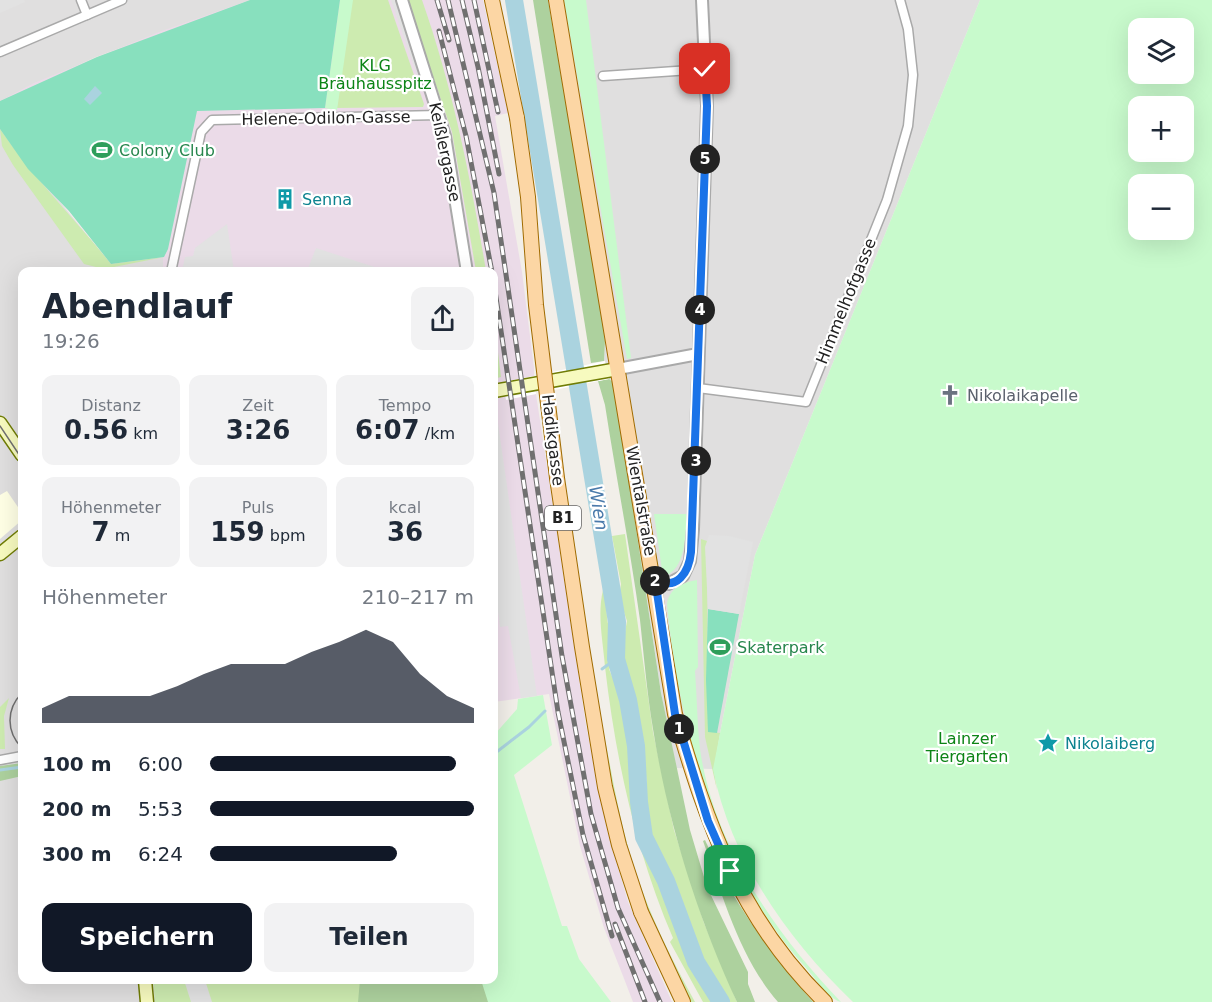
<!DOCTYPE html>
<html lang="de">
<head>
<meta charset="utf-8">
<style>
	:root { --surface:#fff; --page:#f2f2f3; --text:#1f2937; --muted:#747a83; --accent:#111827 }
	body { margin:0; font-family:"DejaVu Sans",sans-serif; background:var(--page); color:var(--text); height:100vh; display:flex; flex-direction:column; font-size:22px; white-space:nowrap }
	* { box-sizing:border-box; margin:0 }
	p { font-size:20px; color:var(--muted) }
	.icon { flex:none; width:33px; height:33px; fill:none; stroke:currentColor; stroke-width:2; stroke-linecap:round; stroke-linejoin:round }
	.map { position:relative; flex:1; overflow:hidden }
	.side { position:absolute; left:18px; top:267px; width:480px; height:717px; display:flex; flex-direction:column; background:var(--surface); border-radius:12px; box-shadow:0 6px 24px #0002 }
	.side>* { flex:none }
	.controls { position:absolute; left:1128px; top:18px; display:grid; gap:12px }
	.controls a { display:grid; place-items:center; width:66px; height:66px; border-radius:12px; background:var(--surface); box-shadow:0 6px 24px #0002; font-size:30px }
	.pin { position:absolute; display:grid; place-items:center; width:51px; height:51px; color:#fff; margin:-26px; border-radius:12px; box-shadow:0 3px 9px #0006 }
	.km { position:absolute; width:30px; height:30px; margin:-15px; border-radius:50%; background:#222; color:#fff; font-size:16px; line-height:30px; text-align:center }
	.round { display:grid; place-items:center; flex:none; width:63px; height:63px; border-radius:12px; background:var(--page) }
	.overview { display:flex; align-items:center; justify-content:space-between; height:102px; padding:0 24px }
	h1 { font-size:33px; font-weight:700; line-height:45px }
	.figures { display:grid; grid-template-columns:repeat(3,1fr); gap:9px; height:102px; padding:6px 24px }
	.figures div { display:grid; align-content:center; border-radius:12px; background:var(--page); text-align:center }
	.figures b { font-size:26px; font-weight:700 }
	.figures small { font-size:16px; font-weight:400 }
	.figures p { font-size:16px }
	.chart { height:168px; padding:12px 24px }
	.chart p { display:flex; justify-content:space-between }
	.chart svg { width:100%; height:108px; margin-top:6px; fill:var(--accent); opacity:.7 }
	.action { display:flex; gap:12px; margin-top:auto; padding:12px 24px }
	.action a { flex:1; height:69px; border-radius:12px; background:var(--accent); color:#fff; font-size:24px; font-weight:700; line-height:69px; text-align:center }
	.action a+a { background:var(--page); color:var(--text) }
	ul { padding:0 24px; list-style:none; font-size:20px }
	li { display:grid; grid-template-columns:96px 72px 1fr; align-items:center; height:45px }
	li i { height:15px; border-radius:8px; background:var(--accent) }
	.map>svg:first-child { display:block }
</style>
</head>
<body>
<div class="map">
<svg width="1212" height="1002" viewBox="0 0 1212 1002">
	<rect width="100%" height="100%" fill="#f2efe9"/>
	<!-- residential -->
	<g fill="#e0dfdf">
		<polygon points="0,0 250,0 96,57 0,101"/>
		<polygon points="548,0 980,0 755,555 713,769 676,768 661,693 614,383 609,379 604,361 605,341 599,295"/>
		<polygon points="0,129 111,264 164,257 165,263 164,271 22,272 22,980 481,980 488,1002 0,1002"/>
	</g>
	<!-- industrial -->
	<polygon fill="#ebdbe8" points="250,0 483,0 508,113 495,116 522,272 534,368 534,376 504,382 506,399 536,394 586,725 606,825 628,902 672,1002 633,1002 623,976 604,928 580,846 549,694 494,702 494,272 163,272 163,257 111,264 69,211 28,169 0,129 0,101 34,83 159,32"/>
	<!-- education -->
	<polygon fill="#ffffe5" points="7,491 22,513 22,520 0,539 0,495"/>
	<!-- grass -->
	<g fill="#cdebb0">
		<polygon points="349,0 388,0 424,104 423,107 335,108"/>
		<path d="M407 0H422C453 88 471 180 486 271H476L452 132Z"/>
		<path d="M0 129C33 177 74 218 111 264L164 257 104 269 84 264 13 165 2 146Z"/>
		<polygon points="494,320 501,377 497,378 494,373"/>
		<polygon points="625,534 653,732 674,830 704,923 737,1002 726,1002 700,958 663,860 647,834 642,793 647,786 643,743 623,669 621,653 627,621 619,597 621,584 612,536"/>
		<polygon points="701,539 707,541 708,731 720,733 714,770 717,790 705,737"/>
		<path d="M603 590C610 603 603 620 612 632L609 645 614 662 609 669 622 701 636 789 631 795 637 833 662 883 661 890 675 918 674 924 686 954 694 970 705 982 713 1002H703L670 942 673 938C636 852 616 761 605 667 603 641 597 615 603 590Z"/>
		<polygon points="9,698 4,716 5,749 0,749 0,707"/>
		<path d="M603 730C613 777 620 827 636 873 651 918 672 960 695 1002H689C669 959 646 916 632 870 618 825 611 777 603 730Z"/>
		<polygon points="153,980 481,980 488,1002 155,1002"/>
	</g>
	<!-- forest -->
	<g fill="#add19e">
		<polygon points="533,0 548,0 599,295 605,341 604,361 591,363"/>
		<path d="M609 379 614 383 661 693 690 830 707 887 748 972V984L755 1002H737C697 916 668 823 653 729 647 693 644 657 640 620 630 548 616 476 605 405L598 381Z"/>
		<polygon points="22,763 22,776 0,781 0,766"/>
		<path d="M705 840C732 901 769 952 813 1002H778C739 957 723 896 703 841Z"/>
		<polygon points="360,980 485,980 494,1002 358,1002"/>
	</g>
	<!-- park -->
	<g fill="#c8facc" fill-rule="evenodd">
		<polygon points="340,0 353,0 337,110 325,108"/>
		<polygon points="564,0 586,0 631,358 627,359"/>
		<path d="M980 0H1212V1002H853C788 940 730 858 713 769L755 555ZM1138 28H1184V74H1138ZM1138 106H1184V152H1138ZM1184 184V230H1138V184Z"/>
		<path d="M654 514H687C685 535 687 569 663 577Z"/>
		<path d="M697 580 698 667 695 671C697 697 697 723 700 749 714 846 775 933 841 1002 828 999 815 978 806 968 719 873 679 730 667 605 668 589 683 582 697 580Z"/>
		<polygon points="543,695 552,745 514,775 562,926 567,926 579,959 611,1002 488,1002 481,980 494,980 494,735 517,709 518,699"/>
	</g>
	<!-- pitch -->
	<g fill="#88e0be">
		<polygon points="250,0 340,0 325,108 197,111 168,249 164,257 111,264 69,211 28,169 0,129 0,101 97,57"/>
		<polygon points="708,609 739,614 717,733 708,732 706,680"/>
	</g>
	<!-- parking -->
	<g fill="#e2e2e2">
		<polygon points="0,0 24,0 25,2 0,13"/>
		<polygon points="391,0 395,0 426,91 423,92"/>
		<polygon points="227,224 234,271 182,271 185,257 193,256 195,248"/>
		<polygon points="316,248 359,262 387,271 307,271"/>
		<polygon points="498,423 537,696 521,698 508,626 500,627 494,580 494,424"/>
		<polygon points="709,535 729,536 753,542 739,614 708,609 705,547"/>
		<polygon points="184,980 205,980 212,1002 191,1002"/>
	</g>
	<!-- water -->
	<polygon fill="#aad3df" points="95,86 102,93 90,105 84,99"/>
	<!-- pier -->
	<g fill="#fff">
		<polygon points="605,361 609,379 554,390 552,372"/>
		<polygon points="534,376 536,394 506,400 503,382"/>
	</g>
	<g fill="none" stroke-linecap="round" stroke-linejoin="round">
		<!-- stream -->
		<g stroke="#aad3df" stroke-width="3">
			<polyline points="602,669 616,659"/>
			<polyline points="494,754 529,727 545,711"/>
			<polyline points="0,770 22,767"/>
		</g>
		<!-- river -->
		<polyline stroke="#aad3df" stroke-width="18" points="514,0 617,622 616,659 628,700 636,746 639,802 644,837 666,881 696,962 721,1002"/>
		<!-- minor casing -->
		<g stroke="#a9a9a9" stroke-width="11">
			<g id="minor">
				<polyline points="81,0 87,15"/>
				<polyline points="0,52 122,0"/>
				<polyline points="603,76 705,69"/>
				<polyline points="171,272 201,132 212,120 439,115"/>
				<polyline points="698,388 806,402 887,200 908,126 913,75 908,29 900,0"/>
				<polyline points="0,760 22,756"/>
			</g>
		</g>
		<!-- tertiary casing -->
		<g stroke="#a9a9a9" stroke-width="14">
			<g id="tertiary">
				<polyline points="402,0 445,136 467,272"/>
				<polyline points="618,369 698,354"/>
				<polyline points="655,579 668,584 683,576 690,561 693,529 707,106 702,0"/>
			</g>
		</g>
		<!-- secondary casing -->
		<g stroke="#707d05" stroke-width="15">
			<g id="secondary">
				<polyline points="494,391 618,369"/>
				<polyline points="0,423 22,455"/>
				<polyline points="0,554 22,536"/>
				<polyline points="145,980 147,1002"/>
			</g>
		</g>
		<!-- primary casing -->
		<g stroke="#a06b00" stroke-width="16">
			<g id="primary">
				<polyline points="492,0 517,118"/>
				<path d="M556 0 675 714C707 825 740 919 825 1002"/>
				<polyline points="641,912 683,1002"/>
			</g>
		</g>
		<!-- minor -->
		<use href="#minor" stroke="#fff" stroke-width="8"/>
		<!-- tertiary -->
		<use href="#tertiary" stroke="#fff" stroke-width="10"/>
		<!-- secondary -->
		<use href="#secondary" stroke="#f7fabf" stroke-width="12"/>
		<!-- primary -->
		<use href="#primary" stroke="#fcd6a4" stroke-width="14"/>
		<!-- tram -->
		<g stroke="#707070" stroke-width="1.5">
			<polyline points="0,426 22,459"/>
			<path d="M22 693C6 709 6 732 22 748"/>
		</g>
		<!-- rail casing -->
		<g stroke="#707070" stroke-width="5">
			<g id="rail">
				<polyline points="437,0 449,40"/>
				<polyline points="448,0 494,193 562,656 591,814 618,908 660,1002"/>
				<polyline points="462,0 478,67 499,174"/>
				<polyline points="474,0 498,112"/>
				<polyline points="439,31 466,136 492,272"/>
				<polyline points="494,284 558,712 583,835 612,936"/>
				<polyline points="615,924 645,1002"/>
			</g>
		</g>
		<!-- rail -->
		<use href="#rail" stroke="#fff" stroke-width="3" stroke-dasharray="9" stroke-linecap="butt"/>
		<!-- primary-bridge casing -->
		<g stroke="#a06b00" stroke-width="16" stroke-linecap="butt">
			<polyline id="primary-bridge" points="517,118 528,197 536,305 557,478 582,647 605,787 619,845 641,912"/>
		</g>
		<!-- primary-bridge -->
		<use href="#primary-bridge" stroke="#fcd6a4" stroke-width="14"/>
	</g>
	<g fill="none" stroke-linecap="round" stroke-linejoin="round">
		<!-- route casing -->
		<g stroke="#fff" stroke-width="12">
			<path id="route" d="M705 69 707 106 691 552C689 572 677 592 655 579L675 714 708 821 730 871"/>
		</g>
		<!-- route -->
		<use href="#route" stroke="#1a73e8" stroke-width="8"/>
	</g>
	<!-- icons -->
	<defs>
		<g id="stadium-bare" transform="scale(1.62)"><path d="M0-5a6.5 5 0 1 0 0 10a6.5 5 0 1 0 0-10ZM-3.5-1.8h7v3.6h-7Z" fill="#2e9e5b" stroke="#fff" stroke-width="2.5" paint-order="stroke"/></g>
		<g id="building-bare" transform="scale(1.62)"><path d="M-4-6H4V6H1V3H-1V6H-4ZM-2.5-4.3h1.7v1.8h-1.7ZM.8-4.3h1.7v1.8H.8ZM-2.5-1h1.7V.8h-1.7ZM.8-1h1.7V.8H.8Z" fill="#0f9aa8" stroke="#fff" stroke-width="2.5" paint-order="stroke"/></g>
		<g id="church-bare" transform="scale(1.62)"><path d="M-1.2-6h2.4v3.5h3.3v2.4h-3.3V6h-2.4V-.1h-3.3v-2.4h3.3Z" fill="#6b7280" stroke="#fff" stroke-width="2.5" paint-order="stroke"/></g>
		<g id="sight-bare" transform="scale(1.62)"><path d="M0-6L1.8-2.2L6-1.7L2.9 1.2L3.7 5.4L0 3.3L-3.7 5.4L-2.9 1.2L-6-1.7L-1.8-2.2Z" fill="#0f9aa8" stroke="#fff" stroke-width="2.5" paint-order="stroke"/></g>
	</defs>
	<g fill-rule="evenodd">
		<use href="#stadium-bare" x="102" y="150"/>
		<use href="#building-bare" x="285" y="199"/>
		<use href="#church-bare" x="950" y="395"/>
		<use href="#stadium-bare" x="720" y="647"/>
		<use href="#sight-bare" x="1048" y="743"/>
	</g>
	<g text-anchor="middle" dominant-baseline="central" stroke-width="4.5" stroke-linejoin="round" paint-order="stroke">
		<!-- shield labels -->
		<rect fill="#fff" stroke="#646464" stroke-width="1.5" x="545" y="506" width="36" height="24" rx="4.5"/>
		<g font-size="15" font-weight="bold" fill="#222">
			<text x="563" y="518">B1</text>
		</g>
		<!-- park labels -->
		<g font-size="16" fill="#0c8416" stroke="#fff">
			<text x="375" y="65">KLG<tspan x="375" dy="18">Bräuhausspitz</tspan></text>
			<text x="967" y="738">Lainzer<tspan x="967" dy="18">Tiergarten</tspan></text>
		</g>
		<!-- street labels -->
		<g font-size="16" fill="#222" stroke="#fff">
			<text transform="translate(326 118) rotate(-1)">Helene-Odilon-Gasse</text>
			<text transform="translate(445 152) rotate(78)">Keißlergasse</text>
			<text transform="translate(846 301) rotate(-68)">Himmelhofgasse</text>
			<text transform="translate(553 440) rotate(83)">Hadikgasse</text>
			<text transform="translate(641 501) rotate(80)">Wientalstraße</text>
		</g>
		<!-- leisure labels -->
		<g font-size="16" fill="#27864d" stroke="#fff" text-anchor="start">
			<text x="119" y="150">Colony Club</text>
			<text x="737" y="647">Skaterpark</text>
		</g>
		<!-- culture labels -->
		<g font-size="16" fill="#0d838f" stroke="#fff" text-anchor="start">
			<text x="302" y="199">Senna</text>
			<text x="1065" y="743">Nikolaiberg</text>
		</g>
		<!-- worship labels -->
		<g font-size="16" fill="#5b616d" stroke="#fff" text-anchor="start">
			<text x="967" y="395">Nikolaikapelle</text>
		</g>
		<!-- water labels -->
		<g font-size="18" font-style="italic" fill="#4a7aab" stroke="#fff">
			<text transform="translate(599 508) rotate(81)">Wien</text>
		</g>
	</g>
</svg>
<div class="controls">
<a><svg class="icon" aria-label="layers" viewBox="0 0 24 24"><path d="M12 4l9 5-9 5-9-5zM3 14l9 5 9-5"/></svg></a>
<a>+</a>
<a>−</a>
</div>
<div class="pin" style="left:730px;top:871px;background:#1e9e55"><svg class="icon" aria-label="arrive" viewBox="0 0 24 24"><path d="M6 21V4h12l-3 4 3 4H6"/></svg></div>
<div class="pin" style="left:705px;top:69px;background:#d93025"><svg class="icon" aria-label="check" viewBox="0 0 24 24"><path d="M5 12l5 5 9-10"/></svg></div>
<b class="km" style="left:679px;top:729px">1</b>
<b class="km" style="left:655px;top:581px">2</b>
<b class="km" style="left:696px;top:461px">3</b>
<b class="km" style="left:700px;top:310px">4</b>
<b class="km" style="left:705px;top:159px">5</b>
<section class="side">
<div class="overview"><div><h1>Abendlauf</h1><p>19:26</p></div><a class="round"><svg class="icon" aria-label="share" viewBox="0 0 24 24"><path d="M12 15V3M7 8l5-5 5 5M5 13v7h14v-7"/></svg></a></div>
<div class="figures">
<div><p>Distanz</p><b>0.56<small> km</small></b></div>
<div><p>Zeit</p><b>3:26</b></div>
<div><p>Tempo</p><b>6:07<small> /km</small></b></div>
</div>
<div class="figures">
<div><p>Höhenmeter</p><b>7<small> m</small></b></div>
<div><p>Puls</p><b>159<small> bpm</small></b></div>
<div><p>kcal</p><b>36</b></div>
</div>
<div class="chart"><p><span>Höhenmeter</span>210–217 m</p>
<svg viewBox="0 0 160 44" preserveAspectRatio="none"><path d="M0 44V38L10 33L20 33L30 33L40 33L50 29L60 24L70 20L80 20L90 20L100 15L110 11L120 6L130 11L140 24L150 33L160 38V44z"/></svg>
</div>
<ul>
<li><b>100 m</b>6:00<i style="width:93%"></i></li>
<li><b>200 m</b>5:53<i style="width:100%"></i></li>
<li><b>300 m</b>6:24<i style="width:71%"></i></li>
</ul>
<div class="action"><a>Speichern</a><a>Teilen</a></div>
</section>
</div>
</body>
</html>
